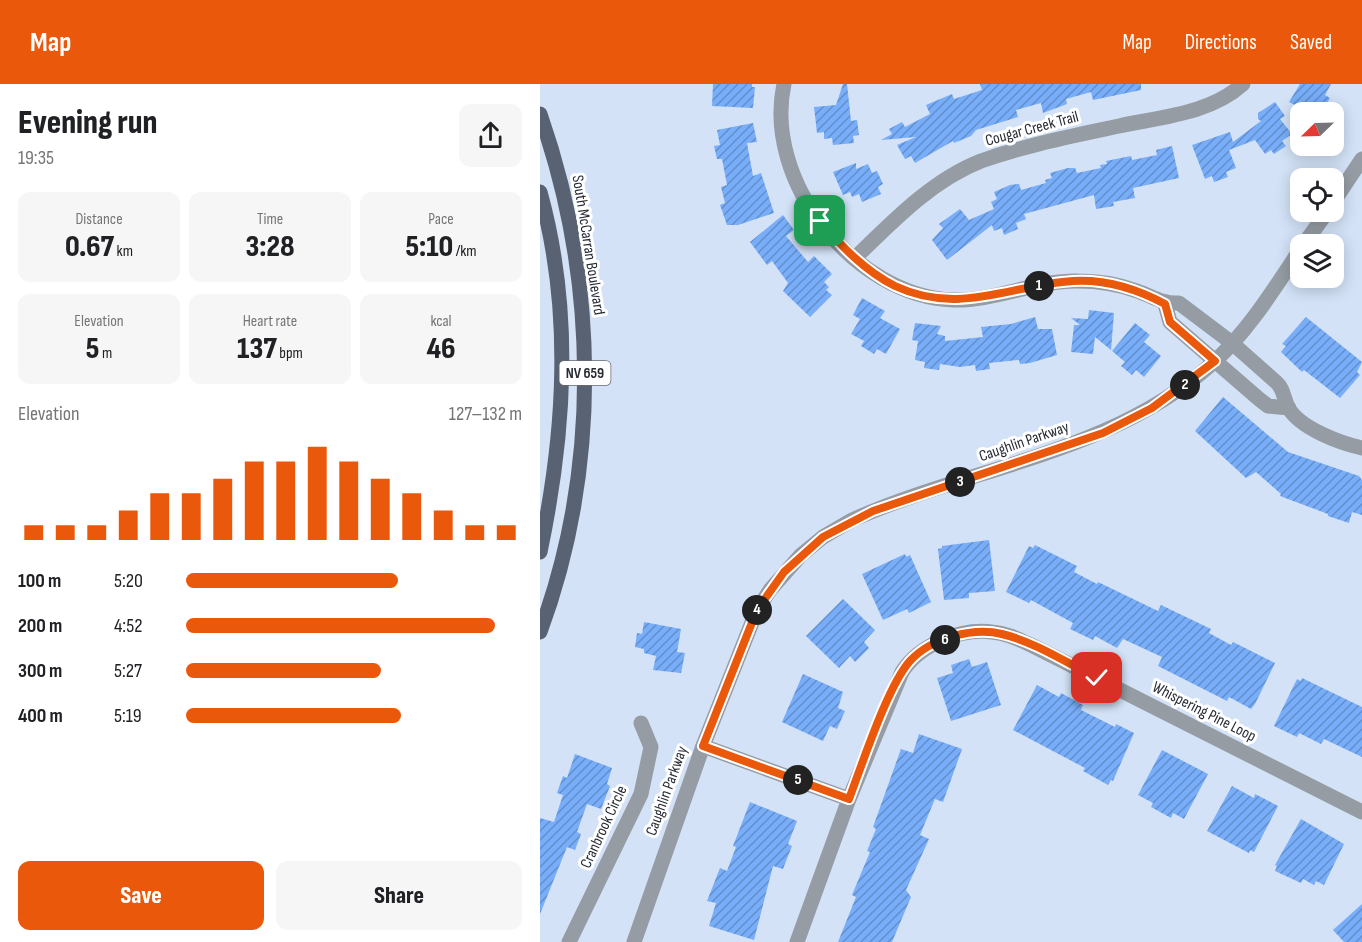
<!DOCTYPE html>
<html lang="en">
<head>
<meta charset="utf-8">
<style>
	:root { --surface:#fff; --page:#f6f6f6; --text:#202124; --muted:#757577; --accent:#ea580c }
	body { margin:0; font-family:"Sofia Sans Condensed",sans-serif; background:var(--page); color:var(--text); height:100vh; display:flex; flex-direction:column; font-size:22px; white-space:nowrap }
	* { box-sizing:border-box; margin:0 }
	p { font-size:20px; color:var(--muted) }
	.icon { flex:none; width:33px; height:33px; fill:none; stroke:currentColor; stroke-width:2; stroke-linecap:round; stroke-linejoin:round }
	.map { position:relative; flex:1; overflow:hidden }
	.panel { display:flex; flex-direction:column; background:var(--surface); width:540px }
	.panel>* { flex:none }
	.needle { width:39px; rotate:247deg }
	.controls { position:absolute; left:750px; top:18px; display:grid; gap:12px }
	.controls a { display:grid; place-items:center; width:54px; height:54px; border-radius:12px; background:var(--surface); box-shadow:0 3px 15px #0003; font-size:30px }
	.pin { position:absolute; display:grid; place-items:center; width:51px; height:51px; color:#fff; margin:-26px; border-radius:12px; box-shadow:0 3px 9px #0006 }
	.km { position:absolute; width:30px; height:30px; margin:-15px; border-radius:50%; background:#222; color:#fff; font-size:16px; line-height:30px; text-align:center }
	.round { display:grid; place-items:center; flex:none; width:63px; height:63px; border-radius:12px; background:var(--page) }
	.head { display:flex; align-items:center; justify-content:space-between; height:102px; padding:0 18px }
	h1 { font-size:33px; font-weight:800; line-height:45px }
	.metrics { display:grid; grid-template-columns:repeat(3,1fr); gap:9px; height:102px; padding:6px 18px }
	.metrics div { display:grid; align-content:center; border-radius:12px; background:var(--page); text-align:center }
	.metrics b { font-size:30px; font-weight:800 }
	.metrics small { font-size:16px; font-weight:400 }
	.metrics p { font-size:16px }
	.chart { height:168px; padding:12px 18px }
	.chart p { display:flex; justify-content:space-between }
	.chart svg { width:100%; height:108px; margin-top:6px; stroke:var(--accent); stroke-width:6 }
	.cta { display:flex; gap:12px; margin-top:auto; padding:12px 18px }
	.cta a { flex:1; height:69px; border-radius:12px; background:var(--accent); color:#fff; font-size:24px; font-weight:800; line-height:69px; text-align:center }
	.cta a+a { background:var(--page); color:var(--text) }
	ul { padding:0 18px; list-style:none; font-size:20px }
	li { display:grid; grid-template-columns:96px 72px 1fr; align-items:center; height:45px }
	li i { height:15px; border-radius:8px; background:var(--accent) }
	header { display:flex; align-items:center; gap:36px; box-sizing:border-box; height:84px; padding:0 30px; background:var(--accent); color:#fff }
	header strong { font-size:28px }
	nav { display:flex; gap:33px; margin-inline-start:auto; font-size:21px }
	main { display:flex; flex:1; min-height:0 }
	.map>svg:first-child { display:block }
</style>
</head>
<body>
<header>
<strong>Map</strong>
<nav><a>Map</a><a>Directions</a><a>Saved</a></nav>
</header>
<main>
<section class="panel">
<div class="head"><div><h1>Evening run</h1><p>19:35</p></div><a class="round"><svg class="icon" aria-label="share" viewBox="0 0 24 24"><path d="M12 15V3M7 8l5-5 5 5M5 13v7h14v-7"/></svg></a></div>
<div class="metrics">
<div><p>Distance</p><b>0.67<small> km</small></b></div>
<div><p>Time</p><b>3:28</b></div>
<div><p>Pace</p><b>5:10<small> /km</small></b></div>
</div>
<div class="metrics">
<div><p>Elevation</p><b>5<small> m</small></b></div>
<div><p>Heart rate</p><b>137<small> bpm</small></b></div>
<div><p>kcal</p><b>46</b></div>
</div>
<div class="chart"><p><span>Elevation</span>127–132 m</p>
<svg viewBox="0 0 160 44" preserveAspectRatio="none"><path d="M5 44V38M15 44V38M25 44V38M35 44V32M45 44V25M55 44V25M65 44V19M75 44V12M85 44V12M95 44V6M105 44V12M115 44V19M125 44V25M135 44V32M145 44V38M155 44V38"/></svg>
</div>
<ul>
<li><b>100 m</b>5:20<i style="width:63%"></i></li>
<li><b>200 m</b>4:52<i style="width:92%"></i></li>
<li><b>300 m</b>5:27<i style="width:58%"></i></li>
<li><b>400 m</b>5:19<i style="width:64%"></i></li>
</ul>
<div class="cta"><a>Save</a><a>Share</a></div>
</section>
<div class="map">
<svg width="822" height="858" viewBox="0 0 822 858">
	<defs>
		<pattern id="building-hatch" width="6" height="6" patternUnits="userSpaceOnUse" patternTransform="scale(1.5)"><rect width="6" height="6" fill="#78aef9"/><path d="M-1 1l2-2M0 6l6-6M5 7l2-2" fill="none" stroke="#628eca"/></pattern>
	</defs>
	<rect width="100%" height="100%" fill="#d3e2f7"/>
	<!-- building -->
	<g fill="url(#building-hatch)">
		<polygon points="173,0 212,0 212,3 215,3 213,24 172,22"/>
		<polygon points="303,0 307,0 311,37 317,36 319,51 313,52 314,59 293,61 292,54 284,55 284,48 277,49 274,23 296,21"/>
		<polygon points="440,0 601,0 601,6 553,16 551,8 526,15 527,20 503,29 501,19 476,26 478,33 436,46 431,52 414,59 413,57 375,79 371,72 365,75 357,61 376,53 341,56 352,50 349,45 362,38 365,43 390,30 386,21 412,10 414,15 442,6"/>
		<polygon points="760,0 791,0 785,11 790,14 783,26 778,23 775,28 768,28 749,18"/>
		<polygon points="735,18 745,32 740,35 752,50 742,57 746,62 734,70 731,66 725,70 715,56 689,66 696,84 686,88 688,93 674,98 672,92 665,95 652,61 690,48 693,58 721,37 718,35 718,29"/>
		<polygon points="213,39 217,58 207,59 213,92 221,89 234,129 198,141 187,141 180,121 185,119 181,103 187,101 182,75 177,75 174,62 180,61 177,46"/>
		<polygon points="632,62 639,94 593,104 595,114 573,118 574,122 556,125 554,111 484,130 486,135 476,139 478,145 464,151 462,144 454,147 452,141 407,176 392,156 403,144 399,140 420,125 429,136 454,125 451,118 457,115 454,108 470,101 479,100 481,106 506,99 505,96 512,94 510,89 528,84 535,84 537,89 561,84 560,81 567,80 566,77 591,72 592,76 617,71 616,66"/>
		<polygon points="316,79 316,85 328,80 332,89 337,87 343,100 338,103 341,110 322,118 319,110 312,113 310,108 303,111 293,88"/>
		<polygon points="243,131 254,146 246,152 268,178 274,172 292,190 284,198 289,203 286,206 292,211 270,233 243,207 248,199 232,177 227,181 210,158"/>
		<polygon points="322,214 345,227 340,234 360,245 346,270 337,265 334,270 321,262 324,257 311,250 320,235 313,231"/>
		<polygon points="549,226 574,229 571,266 555,253 553,270 531,268 534,241 540,241 531,234 548,235"/>
		<polygon points="495,233 498,245 512,245 517,271 490,279 480,280 479,276 449,279 450,285 436,287 435,281 420,283 400,280 399,286 384,284 385,278 375,276 378,257 372,256 375,239 401,242 397,250 405,252 405,257 443,253 441,243 471,240"/>
		<polygon points="766,233 822,278 817,288 820,291 800,314 764,286 762,288 741,268 746,262 742,260"/>
		<polygon points="595,239 610,251 604,258 621,272 604,293 596,286 592,291 581,282 585,278 572,267"/>
		<polygon points="683,313 748,368 819,392 822,396 822,431 812,428 809,439 788,432 788,430 740,412 741,410 716,388 706,394 655,347"/>
		<polygon points="449,456 455,507 429,509 429,514 404,516 398,465 402,464 402,462"/>
		<polygon points="495,461 537,482 534,488 557,500 558,498 618,527 621,521 671,545 669,549 691,561 693,558 735,579 715,620 711,625 689,613 687,617 618,582 622,573 583,555 577,564 555,552 553,556 530,545 533,539 491,516 489,519 466,508 489,462 493,464"/>
		<polygon points="365,470 366,473 370,471 391,518 369,529 367,525 343,536 322,490"/>
		<polygon points="303,515 335,546 324,558 329,564 315,578 310,572 299,584 266,552"/>
		<polygon points="104,538 141,545 137,568 145,569 141,589 113,586 116,572 104,569 104,565 95,563 97,549 102,550"/>
		<polygon points="429,575 432,583 447,578 461,621 411,637 397,594 413,589 411,581"/>
		<polygon points="263,590 303,608 298,624 305,627 297,645 290,642 283,657 242,638"/>
		<polygon points="762,594 822,623 822,673 784,655 781,660 759,649 757,653 734,642 757,595 761,597"/>
		<polygon points="497,601 519,613 521,609 543,621 541,626 575,643 576,640 594,649 573,697 571,696 568,701 543,687 545,684 473,646"/>
		<polygon points="379,650 422,665 403,718 395,715 380,751 389,755 366,806 371,813 352,858 298,858 316,813 312,811 330,768 327,767 336,745 333,743 361,665 373,669"/>
		<polygon points="622,666 668,690 644,735 633,729 631,734 611,723 613,719 598,711"/>
		<polygon points="35,670 72,684 67,700 70,702 61,725 47,720 37,748 41,750 35,766 27,763 0,830 0,734 14,738 23,711 17,709 23,692 27,694"/>
		<polygon points="692,702 714,714 715,710 738,722 714,768 710,766 709,769 667,747"/>
		<polygon points="210,718 257,737 248,760 252,762 243,785 233,782 214,856 169,842 176,819 167,817 180,784 187,787 196,763 193,762"/>
		<polygon points="761,735 804,760 784,801 776,797 774,801 763,795 761,799 735,787 737,782 735,781"/>
		<polygon points="822,820 822,858 804,858 793,846"/>
	</g>
	<g fill="none" stroke-linecap="round" stroke-linejoin="round">
		<!-- minor -->
		<g stroke="#959ca4" stroke-width="15">
			<path d="M244 0C223 97 314 212 413 216 456 217 496 196 538 197 558 197 578 200 597 207 612 212 622 220 639 219L692 259 736 298C744 305 743 313 748 323 759 344 800 359 822 364"/>
			<polyline points="794,117 822,75"/>
			<polyline points="764,160 787,128"/>
			<path d="M315 174C352 138 392 96 441 77 486 61 533 52 579 42 620 33 670 30 703 0"/>
			<polyline points="625,220 630,238 719,315 728,322 749,324"/>
			<polyline points="163,662 309,715"/>
			<polyline points="29,858 101,710 111,663 101,639"/>
			<path d="M94 858 163 662 217 526 230 506 261 471 283 453 312 436C433 382 572 370 674 278 709 246 734 205 760 166"/>
			<path d="M257 858 309 715 362 588C379 561 420 544 452 548 466 549 478 555 491 561L822 728"/>
		</g>
		<!-- major -->
		<g stroke="#586272" stroke-width="15">
			<path d="M0 30C58 196 61 383 0 548"/>
			<path d="M0 108C33 227 25 349 0 468"/>
		</g>
	</g>
	<g fill="none" stroke-linecap="round" stroke-linejoin="round">
		<!-- route casing -->
		<g stroke="#fff" stroke-width="12">
			<path id="route" d="M280 137C301 162 325 187 355 202 419 232 470 201 533 197 566 195 597 205 625 220L630 238 675 277 612 324 563 349 333 427 283 453 244 488 217 526 163 662 309 715C322 681 348 601 370 577 391 554 433 543 462 550 495 558 527 579 557 594"/>
		</g>
		<!-- route -->
		<use href="#route" stroke="#ea580c" stroke-width="8"/>
	</g>
	<g text-anchor="middle" dominant-baseline="central" stroke-width="6" stroke-linejoin="round" paint-order="stroke">
		<!-- shield labels -->
		<rect fill="#fff" stroke="#686b71" stroke-width="1.5" x="19.5" y="277" width="51" height="24" rx="4.5"/>
		<g font-size="15" font-weight="bold" fill="#272c34">
			<text x="45" y="289">NV 659</text>
		</g>
		<!-- street labels -->
		<g font-size="16" fill="#272c34" stroke="#fff">
			<text transform="translate(492 45) rotate(-15)">Cougar Creek Trail</text>
			<text transform="translate(48 161) rotate(81)">South McCarran Boulevard</text>
			<text transform="translate(484 358) rotate(-19)">Caughlin Parkway</text>
			<text transform="translate(664 628) rotate(27)">Whispering Pine Loop</text>
			<text transform="translate(127 707) rotate(-70)">Caughlin Parkway</text>
			<text transform="translate(64 743) rotate(-65)">Cranbrook Circle</text>
		</g>
	</g>
</svg>
<div class="controls">
<a><svg class="needle" viewBox="-14 -14 28 28"><path d="M0-13l5 13h-10z" fill="#e53935"/><path d="M0 13l5-13h-10z" fill="#757577"/></svg></a>
<a><svg class="icon" aria-label="locate" viewBox="0 0 24 24"><circle cx="12" cy="12" r="6"/><path d="M12 2v4M12 18v4M2 12h4M18 12h4"/></svg></a>
<a><svg class="icon" aria-label="layers" viewBox="0 0 24 24"><path d="M12 4l9 5-9 5-9-5zM3 14l9 5 9-5"/></svg></a>
</div>
<div class="pin" style="left:280px;top:137px;background:#1e9e55"><svg class="icon" aria-label="arrive" viewBox="0 0 24 24"><path d="M6 21V4h12l-3 4 3 4H6"/></svg></div>
<div class="pin" style="left:557px;top:594px;background:#d93025"><svg class="icon" aria-label="check" viewBox="0 0 24 24"><path d="M5 12l5 5 9-10"/></svg></div>
<b class="km" style="left:499px;top:202px">1</b>
<b class="km" style="left:645px;top:301px">2</b>
<b class="km" style="left:420px;top:398px">3</b>
<b class="km" style="left:217px;top:526px">4</b>
<b class="km" style="left:258px;top:696px">5</b>
<b class="km" style="left:405px;top:556px">6</b>
</div>
</main>
</body>
</html>
